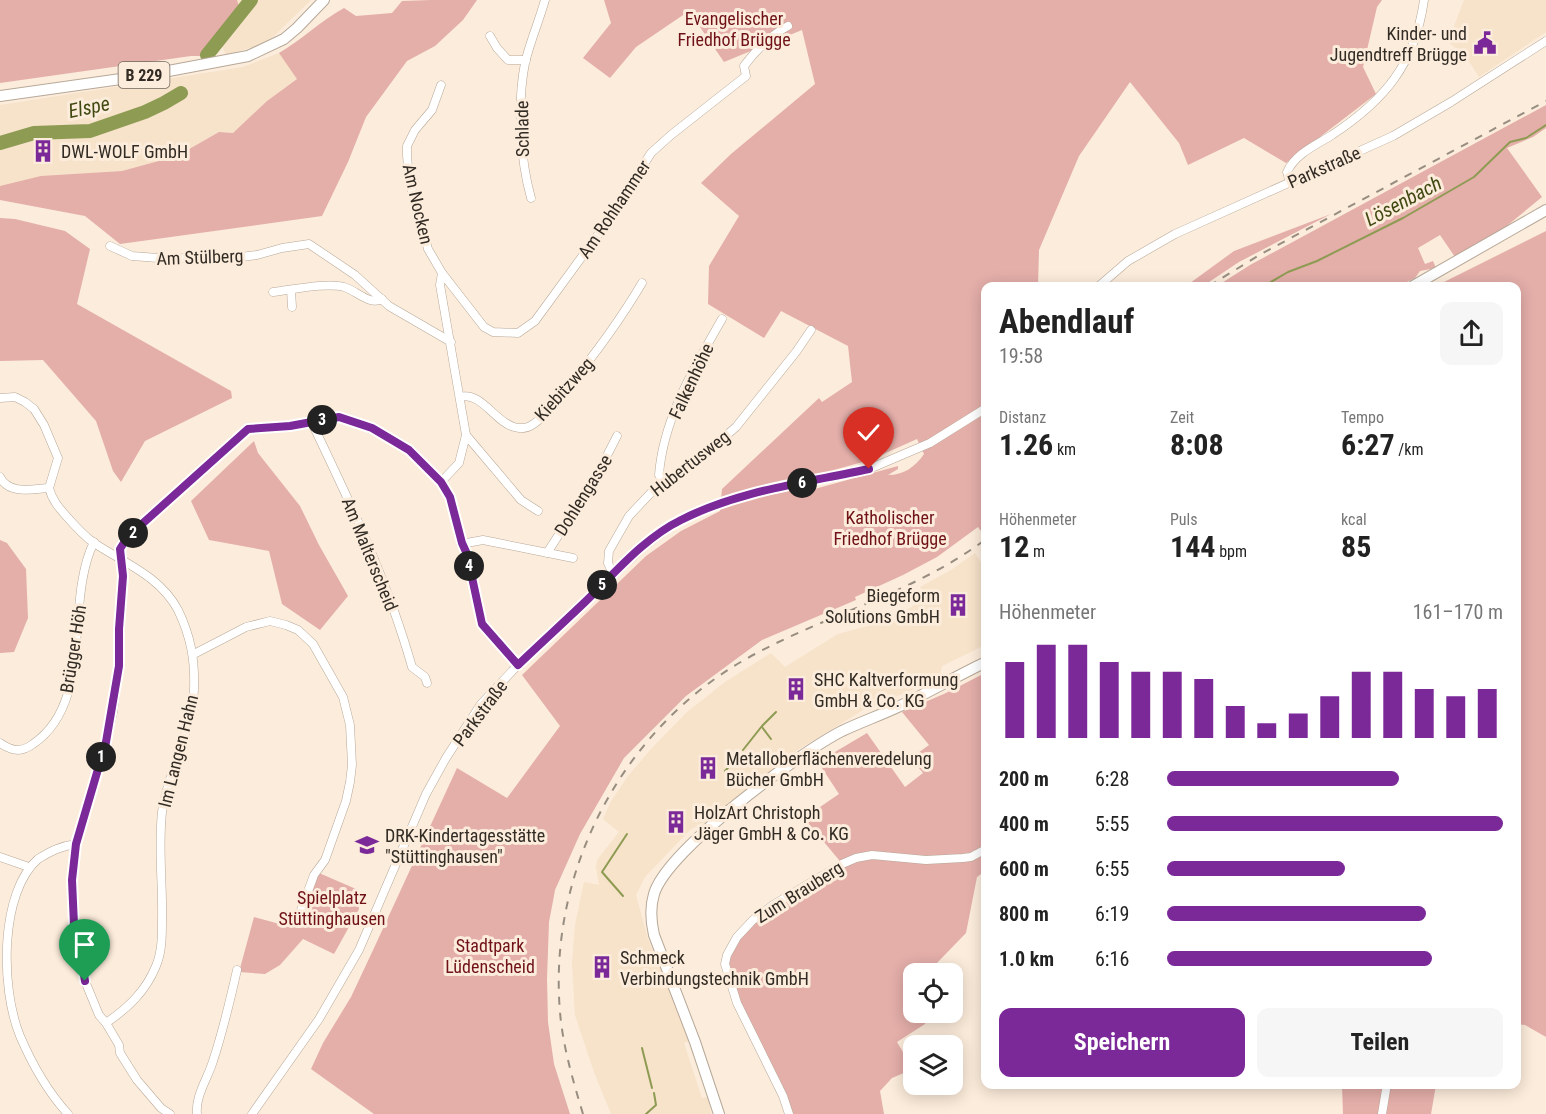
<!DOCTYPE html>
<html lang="de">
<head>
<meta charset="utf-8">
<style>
	:root { --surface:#fff; --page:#f6f6f6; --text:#222; --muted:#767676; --accent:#7b2999 }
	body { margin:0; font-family:"Roboto Condensed",sans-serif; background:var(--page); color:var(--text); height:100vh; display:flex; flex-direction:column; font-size:22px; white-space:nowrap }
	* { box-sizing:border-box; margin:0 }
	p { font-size:20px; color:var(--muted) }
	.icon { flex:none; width:33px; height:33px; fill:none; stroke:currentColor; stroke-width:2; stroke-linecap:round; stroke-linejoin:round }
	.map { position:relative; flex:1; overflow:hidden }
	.details { position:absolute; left:981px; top:282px; width:540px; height:807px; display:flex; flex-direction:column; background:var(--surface); border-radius:12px; box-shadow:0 3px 15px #0003 }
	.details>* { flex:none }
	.buttons { position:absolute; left:903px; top:963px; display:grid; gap:12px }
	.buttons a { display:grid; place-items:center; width:60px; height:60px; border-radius:12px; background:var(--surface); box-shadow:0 3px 15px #0003; font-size:30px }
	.pin { position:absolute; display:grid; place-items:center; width:51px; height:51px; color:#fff; margin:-62px -26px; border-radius:50% 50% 50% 0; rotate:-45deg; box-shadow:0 0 6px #0007 }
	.pin .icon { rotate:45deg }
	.km { position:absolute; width:30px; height:30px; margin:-15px; border-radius:50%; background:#222; color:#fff; font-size:16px; line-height:30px; text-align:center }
	.round { display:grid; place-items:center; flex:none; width:63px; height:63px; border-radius:12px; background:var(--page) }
	.head { display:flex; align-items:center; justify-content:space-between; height:102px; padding:0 18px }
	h1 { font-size:33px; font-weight:700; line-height:45px }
	.stats { display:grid; grid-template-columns:repeat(3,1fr); gap:9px; height:102px; padding:6px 18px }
	.stats div { display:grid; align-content:center }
	.stats b { font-size:30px; font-weight:700 }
	.stats small { font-size:16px; font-weight:400 }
	.stats p { font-size:16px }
	.chart { height:168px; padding:12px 18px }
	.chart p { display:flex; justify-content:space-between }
	.chart svg { width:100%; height:108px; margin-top:6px; stroke:var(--accent); stroke-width:6 }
	.cta { display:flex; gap:12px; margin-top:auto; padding:12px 18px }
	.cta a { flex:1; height:69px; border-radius:12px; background:var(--accent); color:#fff; font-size:24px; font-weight:700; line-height:69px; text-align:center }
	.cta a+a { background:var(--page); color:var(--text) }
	ul { padding:0 18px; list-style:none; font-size:20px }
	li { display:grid; grid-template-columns:96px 72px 1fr; align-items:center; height:45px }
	li i { height:15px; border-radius:8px; background:var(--accent) }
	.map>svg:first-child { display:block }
</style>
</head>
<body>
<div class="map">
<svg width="1546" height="1114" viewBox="0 0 1546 1114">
	<rect width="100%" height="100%" fill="#fcecdb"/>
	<!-- built -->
	<g fill="#f7e2ca">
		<polygon points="237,0 311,0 274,36 259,45 226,55 221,44 216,39 240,9"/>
		<polygon points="1464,0 1546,0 1546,32 1479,77 1465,55 1448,42"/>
		<polygon points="279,53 298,78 267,101 233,133 219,132 177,156 122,171 60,175 0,186 0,105 243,67"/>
		<polygon points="975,553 985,569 985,645 942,666 940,676 922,686 863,710 791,754 708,823 702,823 690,830 645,877 636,895 648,939 675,1002 689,1041 684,1043 702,1098 708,1097 711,1114 611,1114 594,1072 575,1015 572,964 575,925 584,882 599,885 596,867 597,860 619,832 603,819 610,803 628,776 651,749 686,713 725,682 771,653 785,667 838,634 894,619 927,596 920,587 951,570"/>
	</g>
	<!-- green -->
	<g fill="#e4aea9" fill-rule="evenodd">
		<polygon points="0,0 237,0 240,9 216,39 211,56 191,56 0,83"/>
		<path d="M431 0H477L463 20 435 46 407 61 366 117 348 162 322 216 120 244 85 216 0 200V186L41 176 122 171 177 156 219 132 233 133 267 101 297 79 279 53C302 40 320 21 344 8L356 16 392 13 402 1Z"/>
		<path d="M604 0H1382L1377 7 1363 67 1376 94 1286 163 1244 138 1188 165 1179 143 1130 82 1079 156 1039 250 1038 286H986L985 527 981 531 978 527 937 557 903 575 855 597 856 600 762 640 686 696 624 758 580 834 555 890 553 901 549 922 547 979 548 1022 554 1064 570 1114H374L311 1069 323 1043 351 997 374 948 457 768 507 798 560 726 522 675 646 556 681 531 720 511 722 489 819 398 822 402 852 382 848 346 781 311 764 338 708 304 709 266 739 216 701 183 731 154 815 84 802 30 724 62 689 11 636 47 610 78 583 58 611 23ZM917 439 924 454C915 467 904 475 888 475L898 469V466L811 490 812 476 870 460Z"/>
		<polygon points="1546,105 1546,128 1533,137 1507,148 1542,197 1497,234 1455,257 1440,235 1418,248 1425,264 1433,261 1436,268 1420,271 1415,278 1399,286 1217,286 1250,265"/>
		<polygon points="1331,214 1239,262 1203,286 1186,286 1234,251"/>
		<polygon points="0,218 15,219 65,231 90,249 77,304 231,391 232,398 145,441 121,482 113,471 96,421 43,360 0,361"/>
		<polygon points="1546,231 1546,1037 1525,1025 1516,1024 1516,286 1436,286"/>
		<polygon points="254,441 258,453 300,506 319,545 348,596 320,630 282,604 269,551 209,540 191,501"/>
		<polygon points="0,540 7,543 26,569 28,618 14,652 0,653"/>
		<path d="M985 673V871L977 877 966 933 934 966 933 973 914 974V1012L927 1013 925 1024 897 1042 913 1069 892 1078 880 1091 884 1114H791V1108L739 1002 727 964C730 956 733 946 738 938 756 910 809 887 839 872L838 868 844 866 804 818 839 794 818 762 867 733 905 787 923 773 911 758 929 745 902 712 946 693Z"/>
		<polygon points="319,873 356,889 359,909 334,954 303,939 280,965 265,974 239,972 254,917 276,923 302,915"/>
		<polygon points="1342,1085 1436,1085 1431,1114 1343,1114"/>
	</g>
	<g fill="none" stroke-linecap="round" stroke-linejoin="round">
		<!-- stream -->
		<g stroke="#8e9b53" stroke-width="2">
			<polyline points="1264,286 1288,272 1317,261 1403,218 1474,177 1510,142 1526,138 1546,125"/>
			<polyline points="762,727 771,739"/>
			<polyline points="743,750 762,726 776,712"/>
			<polyline points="725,771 736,759"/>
			<polyline points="623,896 602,872 627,834"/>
			<polyline points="642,1048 652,1088"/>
			<polyline points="646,1114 656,1105 654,1093"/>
		</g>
		<!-- river -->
		<g stroke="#8e9b53" stroke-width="14">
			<polyline points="207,55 251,0"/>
			<polyline points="0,143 34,133 90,131 145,112 164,103 181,93"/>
		</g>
		<!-- minor casing -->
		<g stroke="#b7a898" stroke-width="9">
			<g id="minor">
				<polyline points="490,36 497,48 508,60 526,60"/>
				<path d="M1290 182 1287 172C1295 154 1316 145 1332 135 1385 100 1415 64 1424 0"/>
				<path d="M531 198C520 159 517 103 525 63 530 42 539 21 545 0"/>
				<polyline points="110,246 132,256 171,259 199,257 233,258 257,255 282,248 309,244 355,275 389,306 451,342"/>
				<path d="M442 273 484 327 493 332 518 333 535 321 608 221 651 153 671 135 746 76 744 66C756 50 771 35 788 26"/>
				<polyline points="1099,286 1128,261 1175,234 1393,136 1451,102 1546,41"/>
				<polyline points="291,290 292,307"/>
				<path d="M273 292C291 290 328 282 344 287 356 290 369 306 382 299"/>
				<path d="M460 397C481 391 495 422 514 427 521 429 526 429 532 425 544 418 555 403 564 392 593 357 619 322 642 283"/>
				<path d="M0 398 15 397 25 402 34 409 44 425 58 458 49 488C52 500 59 508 68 518 76 527 84 536 94 543 124 563 160 576 178 610 191 637 195 660 194 689 192 732 168 770 162 812 158 849 163 885 162 921 162 936 162 952 156 966 146 991 128 1008 106 1023"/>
				<path d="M312 423C350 502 388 582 412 667L425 677 427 683"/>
				<polyline points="466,435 521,500 538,511"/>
				<path d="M0 477C9 495 32 489 49 488"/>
				<path d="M663 480 659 475C663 419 695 366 722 319"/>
				<polyline points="441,482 459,463 466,435 440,285 442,273 428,249 409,180 407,155 407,146 415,130 432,110 441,85"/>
				<polyline points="461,544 483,540 573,558"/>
				<polyline points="547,553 596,477 617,436"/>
				<polyline points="613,574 608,563 609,551 629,516 663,480 673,476 702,456 736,427 796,352 811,330"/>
				<polyline points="194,654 246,627 270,621 286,625 298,630 313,644 343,697 350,725 352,765 350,782 346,801 325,860 314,875 300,913"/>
				<path d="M0 743C12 751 21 753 33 744 95 702 64 602 94 542"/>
				<polyline points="0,857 26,866"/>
				<path d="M68 1114C48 1092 32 1064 20 1036 0 987 0 892 38 859 51 851 61 846 76 844"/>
				<polyline points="170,1114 161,1108 137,1080 120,1053 119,1045 106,1023 99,1015 85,981 77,934 74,925 72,881 76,844 106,742 113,712 119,666 119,629 123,576 120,549 125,541 142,524 248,429 290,426 330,418 349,419 372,428 403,445 441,482 450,497 461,544 467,554 482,624 518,665"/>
				<path d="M197 1114C195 1096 208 1078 213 1061 223 1031 230 1001 237 970"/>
				<polyline points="252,1114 319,1019 359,950 426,794 446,758 481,704 518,665 642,548 679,520 737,497 774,487 807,482 869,469 930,443 986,408"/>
				<polyline points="789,1114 783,1096 737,1003 725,964 727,955 737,937 753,920 773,905 842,864 856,858 872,855 926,860 963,858 971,857 986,849"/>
				<polyline points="1382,1114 1387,1084"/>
			</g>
		</g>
		<!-- major casing -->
		<g stroke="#b7a898" stroke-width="12">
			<g id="major">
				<polyline points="0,96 142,76 248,56 284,39 297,28 324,0"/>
				<polyline points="1413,286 1546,210"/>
				<path d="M719 1114 695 1042 654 935C651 922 650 907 654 894 667 850 799 753 842 731 861 722 881 715 900 706 929 692 957 676 986 662"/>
			</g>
		</g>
		<!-- minor -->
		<use href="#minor" stroke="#fff" stroke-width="8"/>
		<!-- major -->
		<use href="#major" stroke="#fff" stroke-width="10"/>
		<!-- rail -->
		<g stroke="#988d81" stroke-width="2" stroke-dasharray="8 8" stroke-linecap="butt">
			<polyline points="1209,286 1261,254 1546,101"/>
			<path d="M583 1114C574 1084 565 1054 561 1022 544 874 623 724 755 654 831 613 916 592 986 539"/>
		</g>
	</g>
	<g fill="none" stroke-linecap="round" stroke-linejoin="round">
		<!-- route casing -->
		<g stroke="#fff" stroke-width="12">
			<path id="route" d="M85 981 77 934 74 925 72 880 76 844 106 742 119 666V629L123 576 120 549 125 541 142 524 248 429 290 426 339 417 372 428 409 450 441 482 450 497 462 543 467 554 482 624 518 665C540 644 563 623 585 602 614 574 644 538 681 520 740 490 805 483 869 469"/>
		</g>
		<!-- route -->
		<use href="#route" stroke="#7b2999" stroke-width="8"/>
	</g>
	<!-- icons -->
	<defs>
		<g id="civic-bare" transform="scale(1.8)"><path d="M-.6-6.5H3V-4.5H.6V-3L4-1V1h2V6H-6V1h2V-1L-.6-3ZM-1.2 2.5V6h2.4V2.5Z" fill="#7b2999" stroke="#fcecdb" stroke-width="2.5" paint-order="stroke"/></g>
		<g id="building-bare" transform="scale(1.8)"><path d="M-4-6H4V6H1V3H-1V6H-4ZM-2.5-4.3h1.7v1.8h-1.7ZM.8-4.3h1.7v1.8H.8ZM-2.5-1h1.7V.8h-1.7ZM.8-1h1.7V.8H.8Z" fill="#7b2999" stroke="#fcecdb" stroke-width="2.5" paint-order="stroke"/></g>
		<g id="school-bare" transform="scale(1.8)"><path d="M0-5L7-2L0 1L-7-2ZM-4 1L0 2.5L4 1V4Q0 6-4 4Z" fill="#7b2999" stroke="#fcecdb" stroke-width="2.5" paint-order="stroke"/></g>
	</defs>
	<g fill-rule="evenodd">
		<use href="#civic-bare" x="1485" y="43"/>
		<use href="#building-bare" x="43" y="151"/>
		<use href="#building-bare" x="958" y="605"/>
		<use href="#building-bare" x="796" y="689"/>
		<use href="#building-bare" x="708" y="768"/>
		<use href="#building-bare" x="676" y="822"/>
		<use href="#school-bare" x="367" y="845"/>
		<use href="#building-bare" x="602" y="967"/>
	</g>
	<g text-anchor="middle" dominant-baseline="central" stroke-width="6" stroke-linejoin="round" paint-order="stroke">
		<!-- shield labels -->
		<rect fill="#fcecdb" stroke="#6f665c" stroke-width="1.5" x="118.5" y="62" width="51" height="26" rx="4.5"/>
		<g font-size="16" font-weight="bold" fill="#322c25">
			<text x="144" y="75">B 229</text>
		</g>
		<!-- park labels -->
		<g font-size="18" fill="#6f1116" stroke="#fcecdb">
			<text x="734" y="18">Evangelischer<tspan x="734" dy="21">Friedhof Brügge</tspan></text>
			<text x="890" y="517">Katholischer<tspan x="890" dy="21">Friedhof Brügge</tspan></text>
			<text x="332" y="897">Spielplatz<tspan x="332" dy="21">Stüttinghausen</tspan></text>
			<text x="490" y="945">Stadtpark<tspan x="490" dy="21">Lüdenscheid</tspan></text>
		</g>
		<!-- poi labels -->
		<g font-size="18" fill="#322c25" stroke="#fcecdb" text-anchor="start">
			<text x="1467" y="33" text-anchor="end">Kinder- und<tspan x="1467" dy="21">Jugendtreff Brügge</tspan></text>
			<text x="61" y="151">DWL-WOLF GmbH</text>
			<text x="940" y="595" text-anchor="end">Biegeform<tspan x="940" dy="21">Solutions GmbH</tspan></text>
			<text x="814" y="679">SHC Kaltverformung<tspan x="814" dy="21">GmbH &amp; Co. KG</tspan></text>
			<text x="726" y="758">Metalloberflächenveredelung<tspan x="726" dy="21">Bücher GmbH</tspan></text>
			<text x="694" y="812">HolzArt Christoph<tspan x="694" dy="21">Jäger GmbH &amp; Co. KG</tspan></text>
			<text x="385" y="835">DRK-Kindertagesstätte<tspan x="385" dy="21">"Stüttinghausen"</tspan></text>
			<text x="620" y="957">Schmeck<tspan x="620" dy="21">Verbindungstechnik GmbH</tspan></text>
		</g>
		<!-- street labels -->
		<g font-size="18" fill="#322c25" stroke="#fcecdb">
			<text transform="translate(522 129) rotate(-91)">Schlade</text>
			<text transform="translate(1324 167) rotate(-24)">Parkstraße</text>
			<text transform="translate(418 204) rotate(77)">Am Nocken</text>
			<text transform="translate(614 209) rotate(-56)">Am Rohhammer</text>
			<text transform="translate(200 257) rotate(-2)">Am Stülberg</text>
			<text transform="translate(691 381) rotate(-65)">Falkenhöhe</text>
			<text transform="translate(564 389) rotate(-48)">Kiebitzweg</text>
			<text transform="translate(690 463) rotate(-38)">Hubertusweg</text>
			<text transform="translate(583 495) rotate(-58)">Dohlengasse</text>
			<text transform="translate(370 554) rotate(68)">Am Malterscheid</text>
			<text transform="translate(73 649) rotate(-81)">Brügger Höh</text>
			<text transform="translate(480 713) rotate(-53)">Parkstraße</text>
			<text transform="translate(178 751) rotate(-76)">Im Langen Hahn</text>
			<text transform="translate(799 892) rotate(-32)">Zum Brauberg</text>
		</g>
		<!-- water labels -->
		<g font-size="20" font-style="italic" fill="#414912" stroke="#fcecdb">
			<text transform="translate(89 107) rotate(-12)">Elspe</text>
			<text transform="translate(1403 201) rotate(-28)">Lösenbach</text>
		</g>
	</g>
</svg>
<div class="buttons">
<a><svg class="icon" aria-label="locate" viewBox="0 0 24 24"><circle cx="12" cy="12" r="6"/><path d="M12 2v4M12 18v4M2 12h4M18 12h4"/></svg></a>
<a><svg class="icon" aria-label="layers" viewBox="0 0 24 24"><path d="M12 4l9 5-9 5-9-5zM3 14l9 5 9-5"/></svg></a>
</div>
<div class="pin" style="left:85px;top:981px;background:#1e9e55"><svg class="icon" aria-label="arrive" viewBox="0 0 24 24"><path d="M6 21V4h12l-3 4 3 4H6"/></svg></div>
<div class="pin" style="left:869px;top:469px;background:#d93025"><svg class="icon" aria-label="check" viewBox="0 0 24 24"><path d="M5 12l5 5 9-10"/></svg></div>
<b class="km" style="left:101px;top:757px">1</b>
<b class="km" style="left:133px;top:533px">2</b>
<b class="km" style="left:322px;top:420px">3</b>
<b class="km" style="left:469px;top:566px">4</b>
<b class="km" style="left:602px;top:585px">5</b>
<b class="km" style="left:802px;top:483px">6</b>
<section class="details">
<div class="head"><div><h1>Abendlauf</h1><p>19:58</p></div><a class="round"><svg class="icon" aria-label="share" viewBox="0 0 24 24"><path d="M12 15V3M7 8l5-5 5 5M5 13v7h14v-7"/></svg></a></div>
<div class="stats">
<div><p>Distanz</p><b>1.26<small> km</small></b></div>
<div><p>Zeit</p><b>8:08</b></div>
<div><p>Tempo</p><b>6:27<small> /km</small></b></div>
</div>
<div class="stats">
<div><p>Höhenmeter</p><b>12<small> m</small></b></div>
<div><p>Puls</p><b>144<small> bpm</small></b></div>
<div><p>kcal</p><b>85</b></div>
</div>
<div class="chart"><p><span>Höhenmeter</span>161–170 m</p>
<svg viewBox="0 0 160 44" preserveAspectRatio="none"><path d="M5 44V13M15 44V6M25 44V6M35 44V13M45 44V17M55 44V17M65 44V20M75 44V31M85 44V38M95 44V34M105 44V27M115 44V17M125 44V17M135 44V24M145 44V27M155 44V24"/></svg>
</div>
<ul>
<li><b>200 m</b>6:28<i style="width:69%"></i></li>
<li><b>400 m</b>5:55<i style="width:100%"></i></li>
<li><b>600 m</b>6:55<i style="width:53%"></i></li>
<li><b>800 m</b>6:19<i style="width:77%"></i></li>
<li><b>1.0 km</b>6:16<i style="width:79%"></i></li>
</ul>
<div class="cta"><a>Speichern</a><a>Teilen</a></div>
</section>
</div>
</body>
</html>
